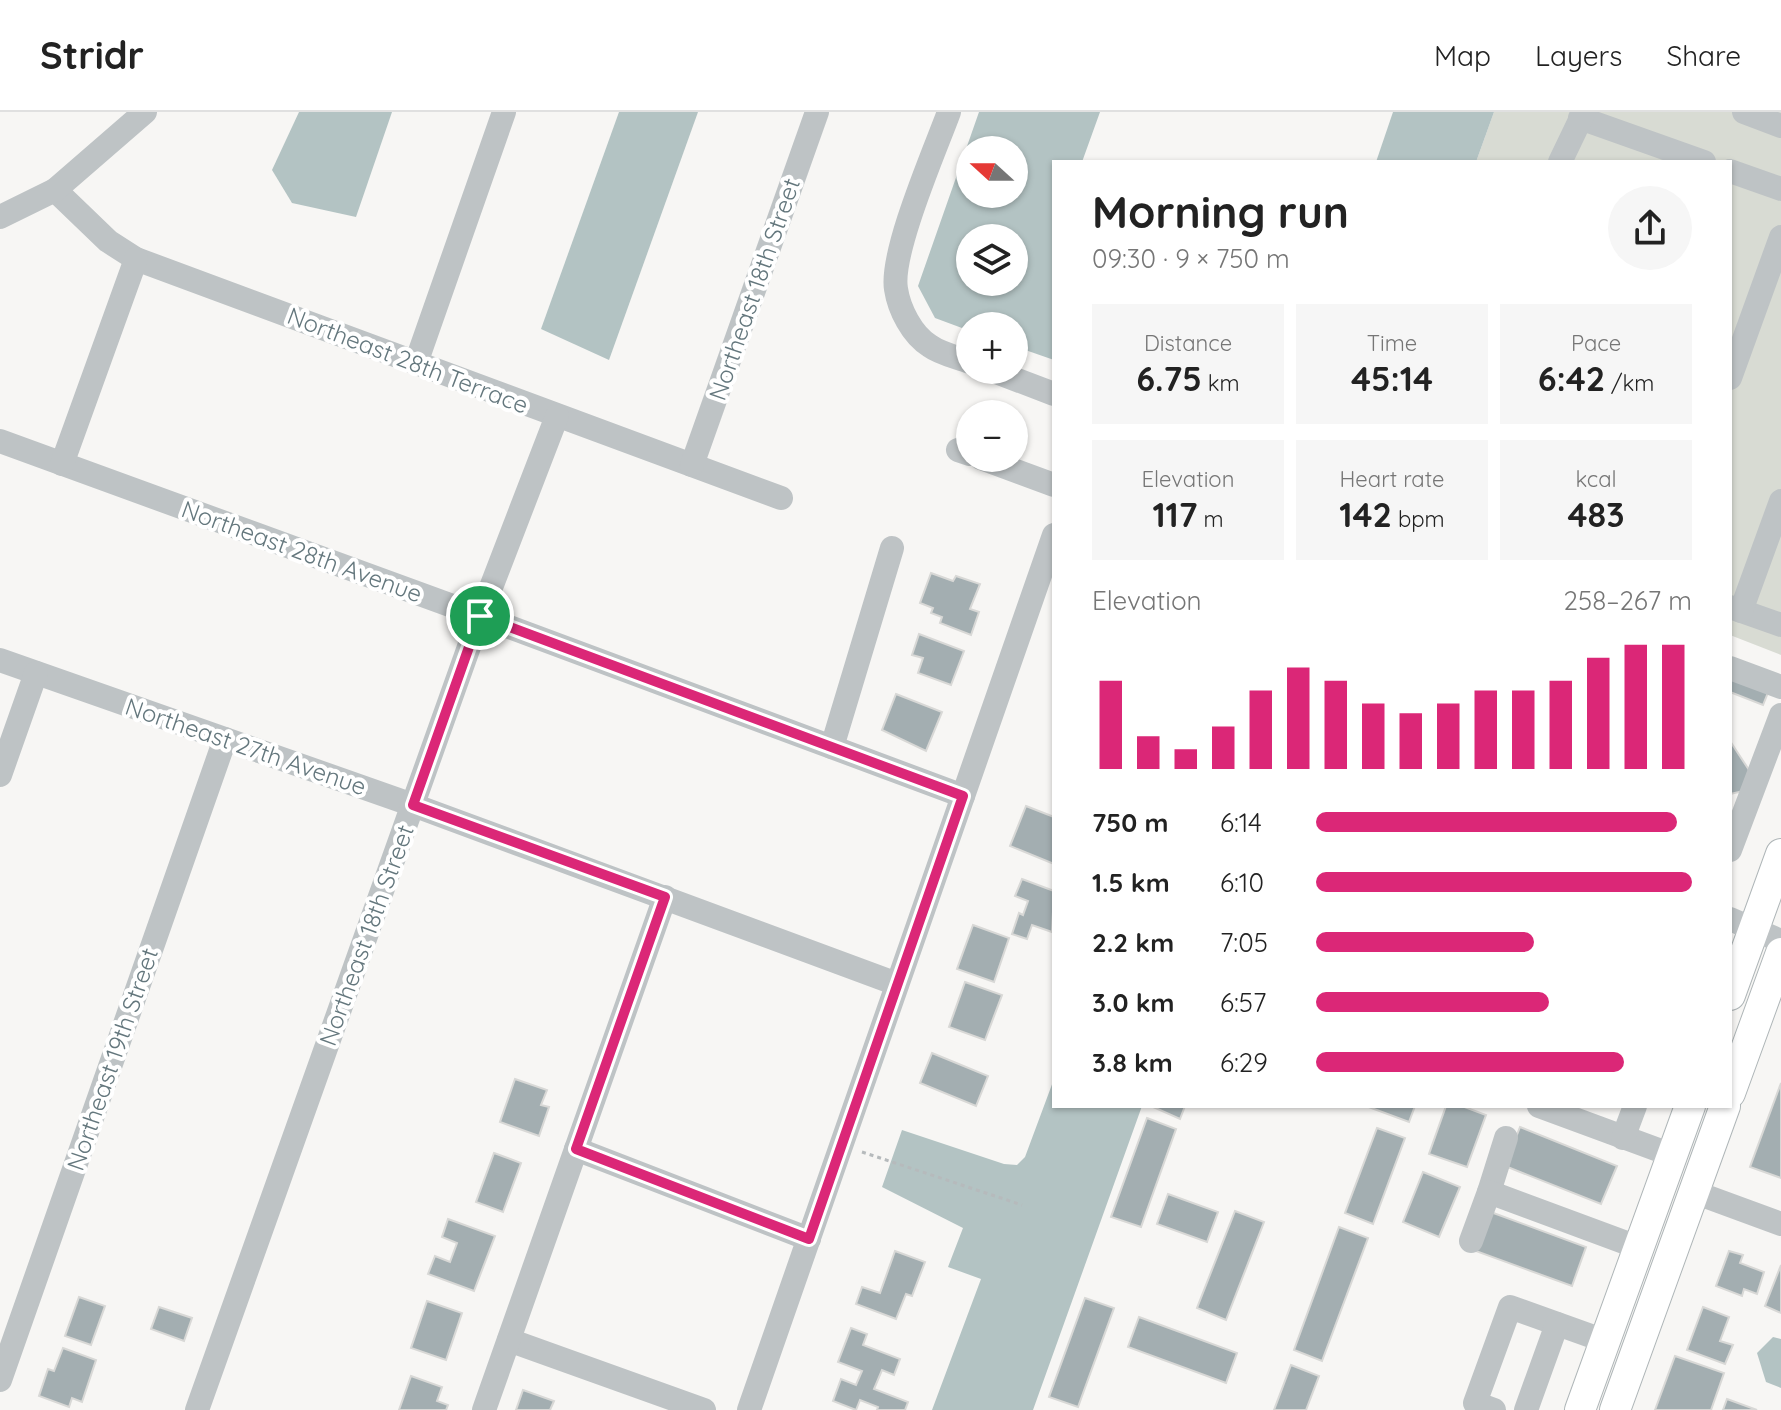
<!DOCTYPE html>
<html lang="en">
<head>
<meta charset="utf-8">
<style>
	:root { --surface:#fff; --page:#f6f6f6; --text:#222; --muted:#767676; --line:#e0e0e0; --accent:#db2777 }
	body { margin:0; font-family:Quicksand,sans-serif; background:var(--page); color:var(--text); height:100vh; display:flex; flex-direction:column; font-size:30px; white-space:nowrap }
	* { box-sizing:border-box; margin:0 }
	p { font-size:26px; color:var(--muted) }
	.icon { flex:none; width:44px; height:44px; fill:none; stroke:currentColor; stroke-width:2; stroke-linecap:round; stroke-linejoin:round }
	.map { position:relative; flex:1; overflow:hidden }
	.sheet { position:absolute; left:1052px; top:48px; width:680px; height:948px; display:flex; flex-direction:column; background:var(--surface); border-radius:0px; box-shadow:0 2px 6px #0004 }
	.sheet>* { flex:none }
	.needle { width:52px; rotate:291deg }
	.controls { position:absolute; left:956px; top:24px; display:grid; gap:16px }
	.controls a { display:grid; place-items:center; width:72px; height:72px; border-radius:50%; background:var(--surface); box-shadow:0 2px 6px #0004; font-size:40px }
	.pin { position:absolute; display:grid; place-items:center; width:68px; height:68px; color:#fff; margin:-34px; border:4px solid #fff; border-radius:50%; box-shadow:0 2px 8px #0007 }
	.round { display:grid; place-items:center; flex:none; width:84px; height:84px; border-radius:42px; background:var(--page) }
	.headline { display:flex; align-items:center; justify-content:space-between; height:136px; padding:0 40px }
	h1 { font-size:44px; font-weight:700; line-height:60px }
	.figures { display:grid; grid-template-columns:repeat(3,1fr); gap:12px; height:136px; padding:8px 40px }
	.figures div { display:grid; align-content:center; border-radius:0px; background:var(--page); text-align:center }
	.figures b { font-size:34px; font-weight:700 }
	.figures small { font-size:22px; font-weight:400 }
	.figures p { font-size:22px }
	.chart { height:224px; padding:16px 40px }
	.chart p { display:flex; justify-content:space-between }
	.chart svg { width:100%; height:144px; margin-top:8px; stroke:var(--accent); stroke-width:6 }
	ul { padding:0 40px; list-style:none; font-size:26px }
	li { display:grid; grid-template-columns:128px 96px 1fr; align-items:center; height:60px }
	li i { height:20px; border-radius:10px; background:var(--accent) }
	header { display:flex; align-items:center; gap:48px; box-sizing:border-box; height:112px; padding:0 40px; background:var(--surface); border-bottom:2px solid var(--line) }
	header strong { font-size:38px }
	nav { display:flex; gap:44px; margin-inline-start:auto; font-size:28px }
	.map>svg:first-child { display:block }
</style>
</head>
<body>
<header>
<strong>Stridr</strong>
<nav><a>Map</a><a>Layers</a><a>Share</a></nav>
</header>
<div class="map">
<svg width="1781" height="1298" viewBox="0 0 1781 1298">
	<rect width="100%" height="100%" fill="#f7f6f4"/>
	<!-- green -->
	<polygon fill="#d8dbd3" points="1494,0 1781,0 1781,543 1730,523 1730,50 1476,50"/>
	<!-- water -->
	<g fill="#b3c3c3" fill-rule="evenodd">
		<polygon points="299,0 392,0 356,105 292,91 272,58"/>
		<polygon points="619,0 698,0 609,248 541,217"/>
		<path d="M979 0H1100L1082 50H1054V248L1014 234V214H970V219L935 206 918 174ZM970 38H1014V82H970ZM970 126H1014V170H970Z"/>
		<polygon points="1393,0 1494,0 1476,50 1376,50"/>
		<polygon points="1054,967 1054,994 1142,994 1033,1298 932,1298 981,1167 948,1155 963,1116 882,1075 902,1018 1004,1052 1017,1053 1025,1045"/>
		<polygon points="1773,1225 1781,1227 1781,1276 1766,1270 1757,1241"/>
	</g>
	<!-- building -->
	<g fill="#a3aeb1" stroke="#d8d8d6" stroke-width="2">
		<polygon points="931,461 953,469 956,464 980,472 970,497 979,500 971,523 940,511 942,505 931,501 933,496 920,491"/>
		<polygon points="919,522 964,539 951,573 918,561 923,546 912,543"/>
		<polygon points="1730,563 1769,578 1763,593 1730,580"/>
		<polygon points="896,582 942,600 926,639 882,618"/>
		<polygon points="1730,629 1749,658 1744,679 1730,682"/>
		<polygon points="1026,694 1054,705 1054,752 1010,734"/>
		<polygon points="1022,767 1054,779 1052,820 1032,813 1027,827 1012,822 1019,801 1023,803 1028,789 1015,784"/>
		<polygon points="973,813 1009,826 994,870 957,857"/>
		<polygon points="965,870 1002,883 985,928 949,915"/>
		<polygon points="932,941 988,964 976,994 920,971"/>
		<polygon points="515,967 547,978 541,993 549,995 539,1024 500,1010"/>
		<polygon points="1781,971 1781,1066 1750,1055"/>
		<polygon points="1151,994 1185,994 1180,1007"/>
		<polygon points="1366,994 1415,994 1409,1010"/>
		<polygon points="1446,994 1462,994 1486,1003 1467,1055 1429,1042"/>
		<polygon points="1147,1006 1176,1017 1141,1115 1111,1105"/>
		<polygon points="1520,1015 1617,1054 1601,1092 1505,1054"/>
		<polygon points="1377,1016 1405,1026 1373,1112 1345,1101"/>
		<polygon points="494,1041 521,1051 503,1100 476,1090"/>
		<polygon points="1423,1060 1460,1075 1439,1125 1403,1110"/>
		<polygon points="1168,1082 1218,1100 1207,1130 1157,1112"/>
		<polygon points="1235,1099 1264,1110 1226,1208 1197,1196"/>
		<polygon points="1488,1099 1586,1135 1572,1174 1473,1138"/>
		<polygon points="448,1107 495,1124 474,1179 428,1162 435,1144 450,1150 457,1131 442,1125"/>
		<polygon points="1339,1115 1368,1126 1322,1249 1294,1238"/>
		<polygon points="895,1139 925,1150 912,1184 906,1182 896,1207 856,1192 862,1175 880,1181"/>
		<polygon points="1729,1139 1743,1143 1740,1151 1764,1160 1757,1182 1744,1177 1742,1184 1716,1174"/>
		<polygon points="1781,1153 1781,1201 1765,1194"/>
		<polygon points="79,1185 105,1194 91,1233 65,1224"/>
		<polygon points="1085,1186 1114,1196 1078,1295 1049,1285"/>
		<polygon points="427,1189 462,1201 446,1248 411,1236"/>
		<polygon points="159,1195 192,1206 184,1229 151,1217"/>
		<polygon points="1703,1195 1729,1205 1720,1229 1733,1233 1725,1252 1687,1238"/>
		<polygon points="1139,1205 1237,1241 1226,1271 1128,1235"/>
		<polygon points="851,1216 867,1222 863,1233 900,1247 894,1263 882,1258 874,1277 908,1290 905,1298 877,1298 878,1295 860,1288 856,1298 833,1289 841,1267 856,1273 862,1259 838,1250"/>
		<polygon points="63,1236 96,1248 82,1290 72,1286 69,1295 39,1284 48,1257 54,1259"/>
		<polygon points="1675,1244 1724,1261 1711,1298 1655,1298"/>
		<polygon points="1291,1253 1319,1264 1306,1298 1274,1298"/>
		<polygon points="411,1264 442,1275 437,1289 448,1293 446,1298 399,1298"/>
		<polygon points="523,1278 554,1289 550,1298 516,1298"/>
		<polygon points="1727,1287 1757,1298 1723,1298"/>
	</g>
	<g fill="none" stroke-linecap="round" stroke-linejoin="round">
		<!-- major casing -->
		<g stroke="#afb6b8" stroke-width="32">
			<g id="major">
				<polyline points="1730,883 1781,742"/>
				<polyline points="1730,981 1781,841"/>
				<polyline points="1580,1298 1690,994"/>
				<polyline points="1615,1298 1725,994"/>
			</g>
		</g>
		<!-- path -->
		<polyline stroke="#b6babc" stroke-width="3" stroke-dasharray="4 4" stroke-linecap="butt" points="862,1040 1022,1093"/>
		<!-- minor -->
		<g stroke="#bec3c5" stroke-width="24">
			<path d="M949 0C935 38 890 141 896 177 899 197 912 223 930 234 941 242 957 245 970 250"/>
			<polyline points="1744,0 1781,14"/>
			<polyline points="1580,6 1704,50"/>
			<polyline points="1560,50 1584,0"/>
			<polyline points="1730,59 1781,77"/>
			<polyline points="55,78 108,129 136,147 781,386"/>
			<polyline points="0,105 55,78 145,0"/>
			<polyline points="416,251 504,0"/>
			<polyline points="991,258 1054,282"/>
			<polyline points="1730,266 1781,125"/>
			<polyline points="0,329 480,504 963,684"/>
			<polyline points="958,338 970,342"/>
			<polyline points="981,346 1054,373"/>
			<polyline points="62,352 136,147"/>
			<polyline points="692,353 817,0"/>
			<polyline points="1730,495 1781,513"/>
			<polyline points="1741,499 1781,389"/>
			<polyline points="0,548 413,693 897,872"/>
			<polyline points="1730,556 1781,575"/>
			<polyline points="832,635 892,436"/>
			<polyline points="0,663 36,561"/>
			<polyline points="1730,738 1781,603"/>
			<polyline points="1730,807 1781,829"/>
			<polyline points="1539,994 1672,1043"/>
			<polyline points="1623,1026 1635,994"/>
			<polyline points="576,1037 809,1127"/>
			<polyline points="1489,1080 1506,1026"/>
			<polyline points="1694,1080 1781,1112"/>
			<polyline points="1471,1129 1489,1080 1640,1136"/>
			<polyline points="509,1228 704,1298"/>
			<polyline points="0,1268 225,627"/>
			<polyline points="197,1298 480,504 557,304"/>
			<polyline points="484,1298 665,785"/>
			<polyline points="749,1298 1054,423"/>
			<polyline points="1494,1298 1475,1291 1510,1195 1605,1229"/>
			<polyline points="1526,1298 1557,1212"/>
		</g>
		<!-- major -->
		<use href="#major" stroke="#fff" stroke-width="30"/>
	</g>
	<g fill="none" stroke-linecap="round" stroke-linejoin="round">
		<!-- route casing -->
		<g stroke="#fff" stroke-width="16">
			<polygon id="route" points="480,504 963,684 809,1127 576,1037 665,785 413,693"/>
		</g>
		<!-- route -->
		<use href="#route" stroke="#db2777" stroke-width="10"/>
	</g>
	<g text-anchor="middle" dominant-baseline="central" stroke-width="8" stroke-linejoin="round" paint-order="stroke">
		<!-- street labels -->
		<g font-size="24" fill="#64777d" stroke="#fff">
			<text transform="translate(754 177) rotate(-71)">Northeast 18th Street</text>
			<text transform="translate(408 248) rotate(21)">Northeast 28th Terrace</text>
			<text transform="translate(302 439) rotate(20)">Northeast 28th Avenue</text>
			<text transform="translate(246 634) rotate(19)">Northeast 27th Avenue</text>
			<text transform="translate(366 823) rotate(-70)">Northeast 18th Street</text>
			<text transform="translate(112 947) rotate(-71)">Northeast 19th Street</text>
		</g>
	</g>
</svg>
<div class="controls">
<a><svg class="needle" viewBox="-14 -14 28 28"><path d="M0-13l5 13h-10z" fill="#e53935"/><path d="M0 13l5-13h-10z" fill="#767676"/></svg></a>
<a><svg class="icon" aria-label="layers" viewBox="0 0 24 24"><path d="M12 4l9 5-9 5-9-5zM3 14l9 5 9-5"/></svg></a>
<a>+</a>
<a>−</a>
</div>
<div class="pin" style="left:480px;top:504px;background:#1e9e55"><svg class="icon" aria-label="arrive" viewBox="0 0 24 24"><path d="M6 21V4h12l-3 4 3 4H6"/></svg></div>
<section class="sheet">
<div class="headline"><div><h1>Morning run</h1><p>09:30 · 9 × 750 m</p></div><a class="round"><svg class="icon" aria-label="share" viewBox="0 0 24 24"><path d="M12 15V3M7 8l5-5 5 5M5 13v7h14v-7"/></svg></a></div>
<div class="figures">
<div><p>Distance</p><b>6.75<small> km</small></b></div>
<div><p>Time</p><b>45:14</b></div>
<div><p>Pace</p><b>6:42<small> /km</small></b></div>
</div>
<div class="figures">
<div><p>Elevation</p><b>117<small> m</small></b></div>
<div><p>Heart rate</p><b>142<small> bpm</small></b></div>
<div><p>kcal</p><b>483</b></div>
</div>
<div class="chart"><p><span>Elevation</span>258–267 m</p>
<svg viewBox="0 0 160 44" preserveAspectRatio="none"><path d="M5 44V17M15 44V34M25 44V38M35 44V31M45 44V20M55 44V13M65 44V17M75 44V24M85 44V27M95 44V24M105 44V20M115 44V20M125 44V17M135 44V10M145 44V6M155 44V6"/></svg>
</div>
<ul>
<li><b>750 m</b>6:14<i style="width:96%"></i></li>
<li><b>1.5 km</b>6:10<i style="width:100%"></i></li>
<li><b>2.2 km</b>7:05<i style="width:58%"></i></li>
<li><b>3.0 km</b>6:57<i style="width:62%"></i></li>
<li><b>3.8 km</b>6:29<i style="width:82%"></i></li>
</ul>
</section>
</div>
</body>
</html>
